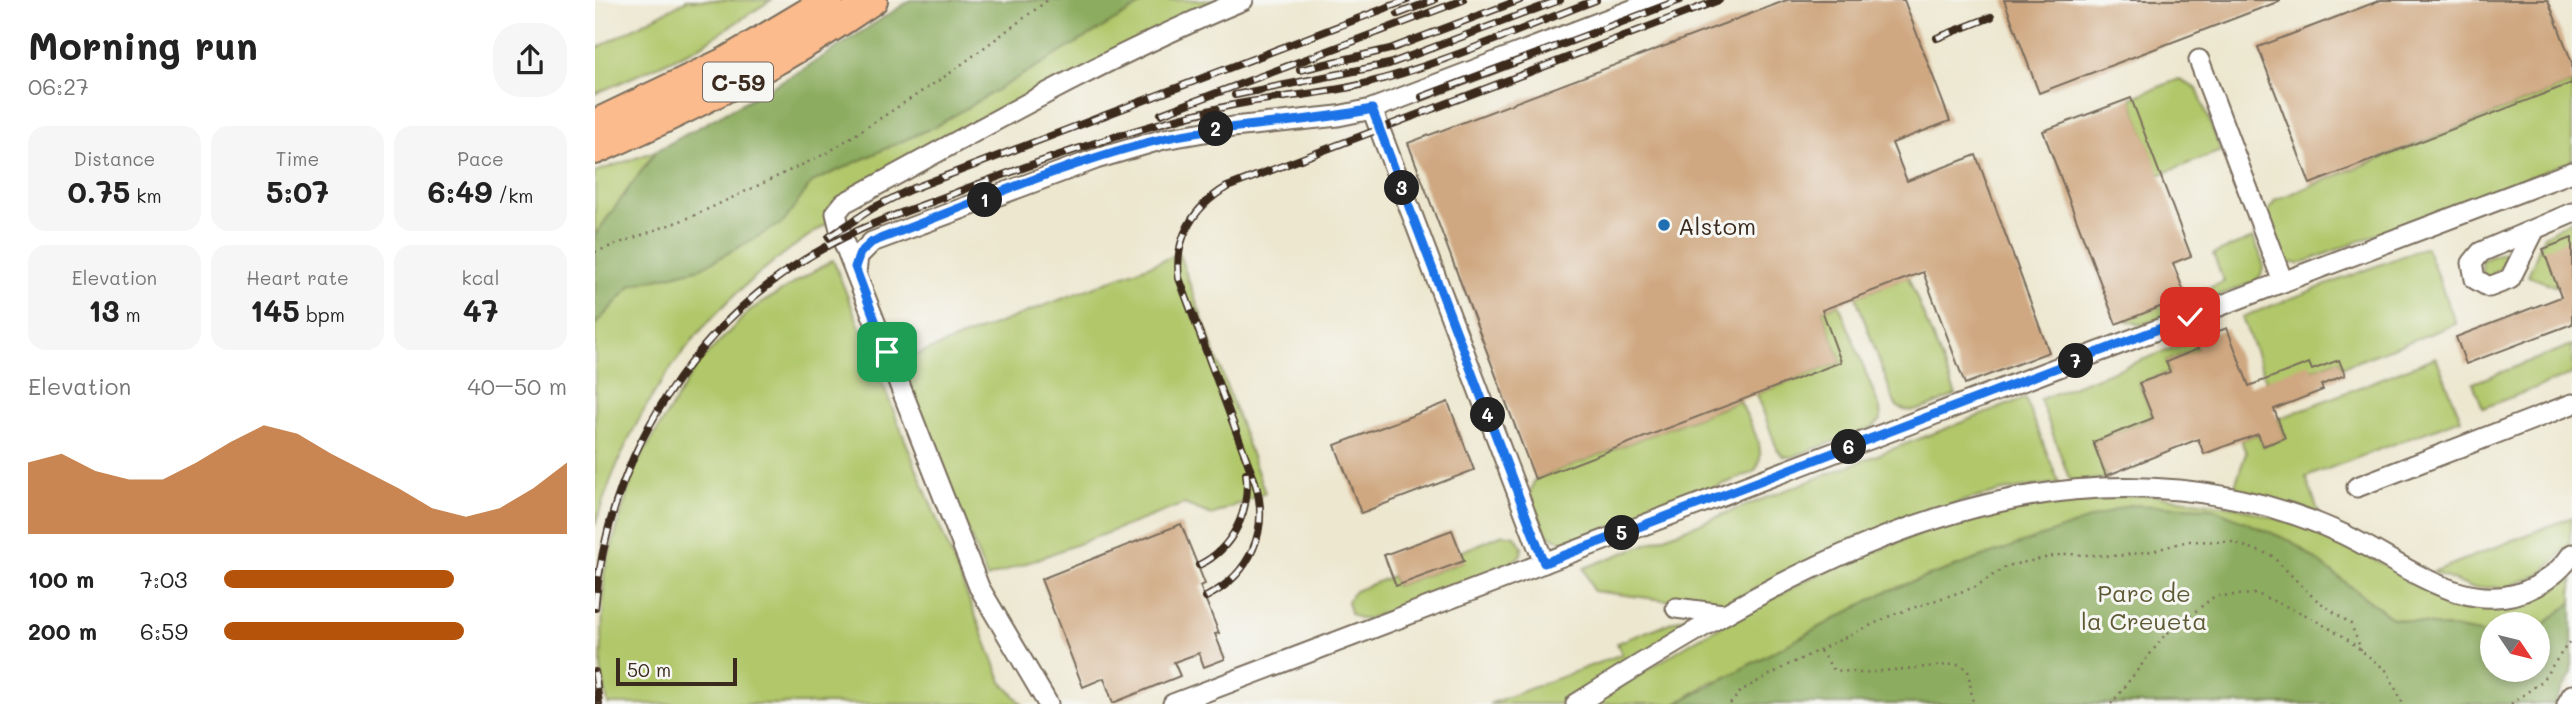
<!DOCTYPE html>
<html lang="en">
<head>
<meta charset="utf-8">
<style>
	:root { --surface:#fff; --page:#f6f6f6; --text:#222; --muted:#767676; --accent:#b45309 }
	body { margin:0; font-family:Mali,sans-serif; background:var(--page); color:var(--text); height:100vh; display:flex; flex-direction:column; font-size:26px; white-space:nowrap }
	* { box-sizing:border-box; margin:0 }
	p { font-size:23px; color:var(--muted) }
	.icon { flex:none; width:38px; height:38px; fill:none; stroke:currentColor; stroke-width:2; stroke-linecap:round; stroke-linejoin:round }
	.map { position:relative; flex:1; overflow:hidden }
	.panel { display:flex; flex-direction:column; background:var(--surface); width:595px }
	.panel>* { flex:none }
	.needle { width:46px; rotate:125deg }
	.fabs { position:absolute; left:1885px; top:612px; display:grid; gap:14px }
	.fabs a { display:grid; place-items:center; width:70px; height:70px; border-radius:50%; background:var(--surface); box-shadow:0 4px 10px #0003; font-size:35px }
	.scale { position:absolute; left:21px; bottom:18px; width:121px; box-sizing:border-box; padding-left:7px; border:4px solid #3b2a1e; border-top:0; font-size:19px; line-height:24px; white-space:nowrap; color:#3b2a1e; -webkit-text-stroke:5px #f6f6f2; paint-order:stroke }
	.pin { position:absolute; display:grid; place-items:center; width:60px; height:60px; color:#fff; margin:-30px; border-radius:14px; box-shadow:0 4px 10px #0006 }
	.km { position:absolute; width:35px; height:35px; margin:-18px; border-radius:50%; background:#222; color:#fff; font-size:19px; line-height:35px; text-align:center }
	.round { display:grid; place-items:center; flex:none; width:74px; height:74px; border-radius:28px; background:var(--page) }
	.summary { display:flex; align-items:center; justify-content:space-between; height:119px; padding:0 28px }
	h1 { font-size:38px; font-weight:700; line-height:52px }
	.stats { display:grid; grid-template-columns:repeat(3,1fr); gap:10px; height:119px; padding:7px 28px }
	.stats div { display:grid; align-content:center; border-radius:18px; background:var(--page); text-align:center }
	.stats b { font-size:30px; font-weight:700 }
	.stats small { font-size:19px; font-weight:400 }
	.stats p { font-size:19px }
	.chart { height:196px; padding:14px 28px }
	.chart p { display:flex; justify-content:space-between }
	.chart svg { width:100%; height:126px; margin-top:7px; fill:var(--accent); opacity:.7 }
	ul { padding:0 28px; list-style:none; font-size:23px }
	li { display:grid; grid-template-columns:112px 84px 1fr; align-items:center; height:52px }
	li i { height:18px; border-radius:9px; background:var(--accent) }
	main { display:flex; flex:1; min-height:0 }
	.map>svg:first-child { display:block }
</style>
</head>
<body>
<main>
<section class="panel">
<div class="summary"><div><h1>Morning run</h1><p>06:27</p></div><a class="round"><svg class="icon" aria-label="share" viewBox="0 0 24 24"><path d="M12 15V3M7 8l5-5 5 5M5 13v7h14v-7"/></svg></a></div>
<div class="stats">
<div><p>Distance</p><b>0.75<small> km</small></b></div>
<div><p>Time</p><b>5:07</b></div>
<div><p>Pace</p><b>6:49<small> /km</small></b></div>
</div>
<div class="stats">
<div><p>Elevation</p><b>13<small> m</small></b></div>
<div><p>Heart rate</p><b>145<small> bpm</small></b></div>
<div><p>kcal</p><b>47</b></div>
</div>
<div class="chart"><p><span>Elevation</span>40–50 m</p>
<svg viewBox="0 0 160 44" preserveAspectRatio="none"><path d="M0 44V19L10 16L20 22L30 25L40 25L50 19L60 12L70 6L80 9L90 16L100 22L110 28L120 35L130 38L140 35L150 28L160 19V44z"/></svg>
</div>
<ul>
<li><b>100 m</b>7:03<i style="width:67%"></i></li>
<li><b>200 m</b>6:59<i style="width:70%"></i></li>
</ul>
</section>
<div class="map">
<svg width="1977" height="704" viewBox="0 0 1977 704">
	<rect width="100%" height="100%" fill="#f6f6f2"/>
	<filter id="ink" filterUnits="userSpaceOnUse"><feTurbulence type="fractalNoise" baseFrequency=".0143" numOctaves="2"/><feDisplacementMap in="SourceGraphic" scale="14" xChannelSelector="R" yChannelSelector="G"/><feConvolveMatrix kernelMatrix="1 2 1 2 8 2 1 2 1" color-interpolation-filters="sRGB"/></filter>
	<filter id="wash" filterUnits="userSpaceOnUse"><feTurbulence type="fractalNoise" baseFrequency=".00686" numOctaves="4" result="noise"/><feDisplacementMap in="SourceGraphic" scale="28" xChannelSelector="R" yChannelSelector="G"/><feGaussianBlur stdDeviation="1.57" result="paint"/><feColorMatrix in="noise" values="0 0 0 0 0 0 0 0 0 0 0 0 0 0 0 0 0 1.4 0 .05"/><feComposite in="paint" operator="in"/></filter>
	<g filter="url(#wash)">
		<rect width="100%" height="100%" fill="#ede7cf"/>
		<!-- green -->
		<g fill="#b1c76b" stroke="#767844" stroke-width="2">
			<polygon points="92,0 176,0 100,49 0,94 0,49"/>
			<path d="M543 0H629L235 206 231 215 232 224C116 297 39 395 0 526V295Z"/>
			<polygon points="1584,79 1602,89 1626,151 1564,175 1536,98"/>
			<polygon points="1977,83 1977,161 1704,264 1692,262 1687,257 1672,214 1680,200"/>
			<polygon points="61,151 0,235 0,172"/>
			<polygon points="1977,220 1977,238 1962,287 1933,276 1949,236"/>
			<path d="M1658 238C1665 254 1676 270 1659 282L1546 325 1530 320 1629 282 1618 254Z"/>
			<polygon points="1831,247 1861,324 1747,367 1744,360 1717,370 1671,380 1647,317"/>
			<polygon points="1917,249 1913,271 1899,280 1888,275 1887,260"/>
			<polygon points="584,254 670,493 617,515 589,504 392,578 305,361"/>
			<polygon points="238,260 407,682 427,704 13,704 6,669 9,573 40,467 102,365 155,310"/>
			<path d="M1313 277 1361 395C1344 401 1314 421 1300 404L1261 297Z"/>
			<polygon points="1244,304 1285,409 1286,420 1276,428 1197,457 1188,456 1182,449 1162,394 1246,362 1227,310"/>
			<polygon points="1599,340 1603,349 1571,361 1575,372 1544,383 1558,418 1498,442 1512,479 1475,481 1445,399"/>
			<polygon points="1977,345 1977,374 1888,408 1878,383"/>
			<polygon points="1841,357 1866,419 1711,477 1725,516 1638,491 1651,453 1646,440 1663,434 1668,446 1690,438 1683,419"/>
			<polygon points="1430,398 1464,483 1408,491 1368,501 1226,556 1126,607 998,591 989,568"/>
			<path d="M1145 401C1153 421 1178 456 1157 473L972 544 947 532 933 497 940 479Z"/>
			<polygon points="1556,495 1642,507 1707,526 1876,604 1977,567 1977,602 1947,628 1943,629 1942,625 1897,625 1897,635 1797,618 1696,541 1116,682 1081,704 998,704 1100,640 1215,578 1330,531 1449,499"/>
			<polygon points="1977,517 1974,546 1946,574 1912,587 1877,588 1838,572"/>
			<polygon points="908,534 920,536 927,547 926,554 917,564 772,619 765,619 755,613 752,601 760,591 797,576 801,586 868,562 865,552"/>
			<polygon points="1090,617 1097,623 1092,629 965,704 894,704 1027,654 1022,643"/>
		</g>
		<!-- forest -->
		<g fill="#8cac5f" stroke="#646b3e" stroke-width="2">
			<polygon points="316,0 554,0 343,125 217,182 189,222 106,268 37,285 0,325 0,235 61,151 212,67"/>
			<polygon points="1534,505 1617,508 1696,541 1797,618 1897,635 1897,670 1942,670 1943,629 1977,602 1977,673 1959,704 1081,704 1292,591"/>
		</g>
		<g id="blocks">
			<!-- building -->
			<g fill="#cfa780">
				<polygon points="1192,0 1309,0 1355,121 1297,143 1312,181 1381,155 1454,352 1370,384 1328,272 1227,310 1246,362 940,479 813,143"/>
				<polygon points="1409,0 1685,0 1685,1 1444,93"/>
				<polygon points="1786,0 1953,0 1977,63 1977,83 1715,184 1663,47"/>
				<polygon points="1536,98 1596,256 1578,263 1591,297 1521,324 1448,131"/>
				<polygon points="1977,238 1977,324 1871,364 1861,337 1966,297 1948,249"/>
				<polygon points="1632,328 1654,386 1714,363 1717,370 1744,360 1750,375 1726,385 1728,390 1679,409 1690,438 1668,446 1663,434 1609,454 1603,439 1511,476 1498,442 1558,418 1544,383 1575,372 1571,362 1603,349 1599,340"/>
				<polygon points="853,402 879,470 766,513 740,445"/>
				<polygon points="586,524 610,584 605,586 624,633 620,634 630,659 609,667 604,653 579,662 585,676 518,703 509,678 488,687 446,579"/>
				<polygon points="857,530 869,561 801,586 789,555"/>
			</g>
		</g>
	</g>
	<g filter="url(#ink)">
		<use href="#blocks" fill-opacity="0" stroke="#796c5c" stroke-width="2"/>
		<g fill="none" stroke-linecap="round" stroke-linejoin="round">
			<!-- minor casing -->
			<g stroke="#796c5c" stroke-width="23">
				<g id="minor">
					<polyline points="1604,60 1688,282"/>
					<polyline points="777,109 1063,0"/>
					<polyline points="1940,229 1915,279 1894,287 1880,279 1877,263 1886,252 1977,213"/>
					<polyline points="261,273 263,256 277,242 501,159 569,139 638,127 743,116 777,109 949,563"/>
					<polyline points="1762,487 1977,404"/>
					<polyline points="1081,608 1128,614"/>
					<path d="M453 704 384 587 247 238 241 213 249 203C380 132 510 57 648 0"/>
					<polyline points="578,704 1977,172"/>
					<path d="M981 704C1163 590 1361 468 1584 490 1637 495 1692 509 1741 531 1803 557 1871 624 1941 586 1955 578 1968 568 1977 554"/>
					<polyline points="1972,704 1977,695"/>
				</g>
			</g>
			<!-- highway casing -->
			<g stroke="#796c5c" stroke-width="32">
				<g id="highway">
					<polyline points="0,124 130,62 234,0"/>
					<path d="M0 150C97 108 191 60 278 0"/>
				</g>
			</g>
			<!-- path -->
			<g stroke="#796c5c" stroke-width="2.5" stroke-dasharray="2 5" stroke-linecap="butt">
				<polyline points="0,252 96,217 232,153 355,73 453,0"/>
				<polyline points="1225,651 1239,670 1265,673 1364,664 1373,670 1378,704"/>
				<polyline points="1135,704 1147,690 1193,665 1297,615 1380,587 1412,566 1469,554 1522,556 1557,551 1593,541 1637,542 1676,555 1719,598 1756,624 1766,650"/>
				<polyline points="1516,704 1570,635 1620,596 1662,594 1709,614 1748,636 1792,671 1808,704"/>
				<polyline points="1916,704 1946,682 1977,638"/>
			</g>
			<!-- minor -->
			<use href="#minor" stroke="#fff" stroke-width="19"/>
			<!-- highway -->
			<use href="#highway" stroke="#fbbb8c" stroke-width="28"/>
			<!-- rail casing -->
			<g stroke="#3b2a1e" stroke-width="8">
				<g id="rail">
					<polyline points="803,14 839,0"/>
					<polyline points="1342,38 1396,17"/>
					<polyline points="705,70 795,49 925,0"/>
					<polyline points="640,95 794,64 965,0"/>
					<polyline points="827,97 1085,0"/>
					<polyline points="566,114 868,0"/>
					<polyline points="234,237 278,208 314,190 812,0"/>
					<path d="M604 565C638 549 656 510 651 473"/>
					<path d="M611 597C656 574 675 530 660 482L584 278C579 239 598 207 632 187L1124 0"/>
					<path d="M0 608C13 454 101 316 238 243 280 220 328 206 373 188 456 157 539 128 625 108 673 96 722 96 769 84 848 64 924 29 1001 0"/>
					<polyline points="0,672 4,704"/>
				</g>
			</g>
			<!-- rail -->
			<use href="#rail" stroke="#f6f6f2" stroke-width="5" stroke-dasharray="16" stroke-linecap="butt"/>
		</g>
	</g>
	<g fill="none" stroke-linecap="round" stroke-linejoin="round" filter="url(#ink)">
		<!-- route casing -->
		<g stroke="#fff" stroke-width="14">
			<path id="route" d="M292 352 260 267 265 253 277 242C371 207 475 160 572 138 640 123 709 124 777 109L949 563 1595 317"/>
		</g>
		<!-- route -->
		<use href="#route" stroke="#1a73e8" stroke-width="9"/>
	</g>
	<!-- markers -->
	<circle fill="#1f6fb2" stroke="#f6f6f2" stroke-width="2.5" cx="1069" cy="225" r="7"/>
	<g text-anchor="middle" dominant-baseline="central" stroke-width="6" stroke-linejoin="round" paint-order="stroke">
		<!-- shield labels -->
		<rect fill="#f6f6f2" stroke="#73675e" stroke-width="2" x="108" y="62.5" width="70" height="39" rx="5"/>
		<g font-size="23" font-weight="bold" fill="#3b2a1e">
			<text x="143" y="82">C-59</text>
		</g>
		<!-- poi labels -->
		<g font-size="24" fill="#3b2a1e" stroke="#f6f6f2" text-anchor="start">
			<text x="1083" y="225">Alstom</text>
		</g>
		<!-- park labels -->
		<g font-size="24" fill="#5e5935" stroke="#f6f6f2">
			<text x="1549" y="592">Parc de<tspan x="1549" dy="28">la Creueta</tspan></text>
		</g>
	</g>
</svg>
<div class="fabs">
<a><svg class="needle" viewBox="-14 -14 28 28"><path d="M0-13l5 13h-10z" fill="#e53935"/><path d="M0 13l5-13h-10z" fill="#767676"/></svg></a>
</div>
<div class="scale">50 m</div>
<div class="pin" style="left:292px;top:352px;background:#1e9e55"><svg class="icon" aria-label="arrive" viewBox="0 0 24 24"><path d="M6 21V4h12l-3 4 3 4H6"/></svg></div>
<div class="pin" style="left:1595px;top:317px;background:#d93025"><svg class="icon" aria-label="check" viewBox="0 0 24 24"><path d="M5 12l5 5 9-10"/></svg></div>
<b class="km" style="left:390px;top:200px">1</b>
<b class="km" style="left:621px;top:129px">2</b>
<b class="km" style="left:807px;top:188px">3</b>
<b class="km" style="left:893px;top:415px">4</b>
<b class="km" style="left:1027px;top:533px">5</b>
<b class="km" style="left:1254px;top:447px">6</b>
<b class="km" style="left:1481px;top:361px">7</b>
</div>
</main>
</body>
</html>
